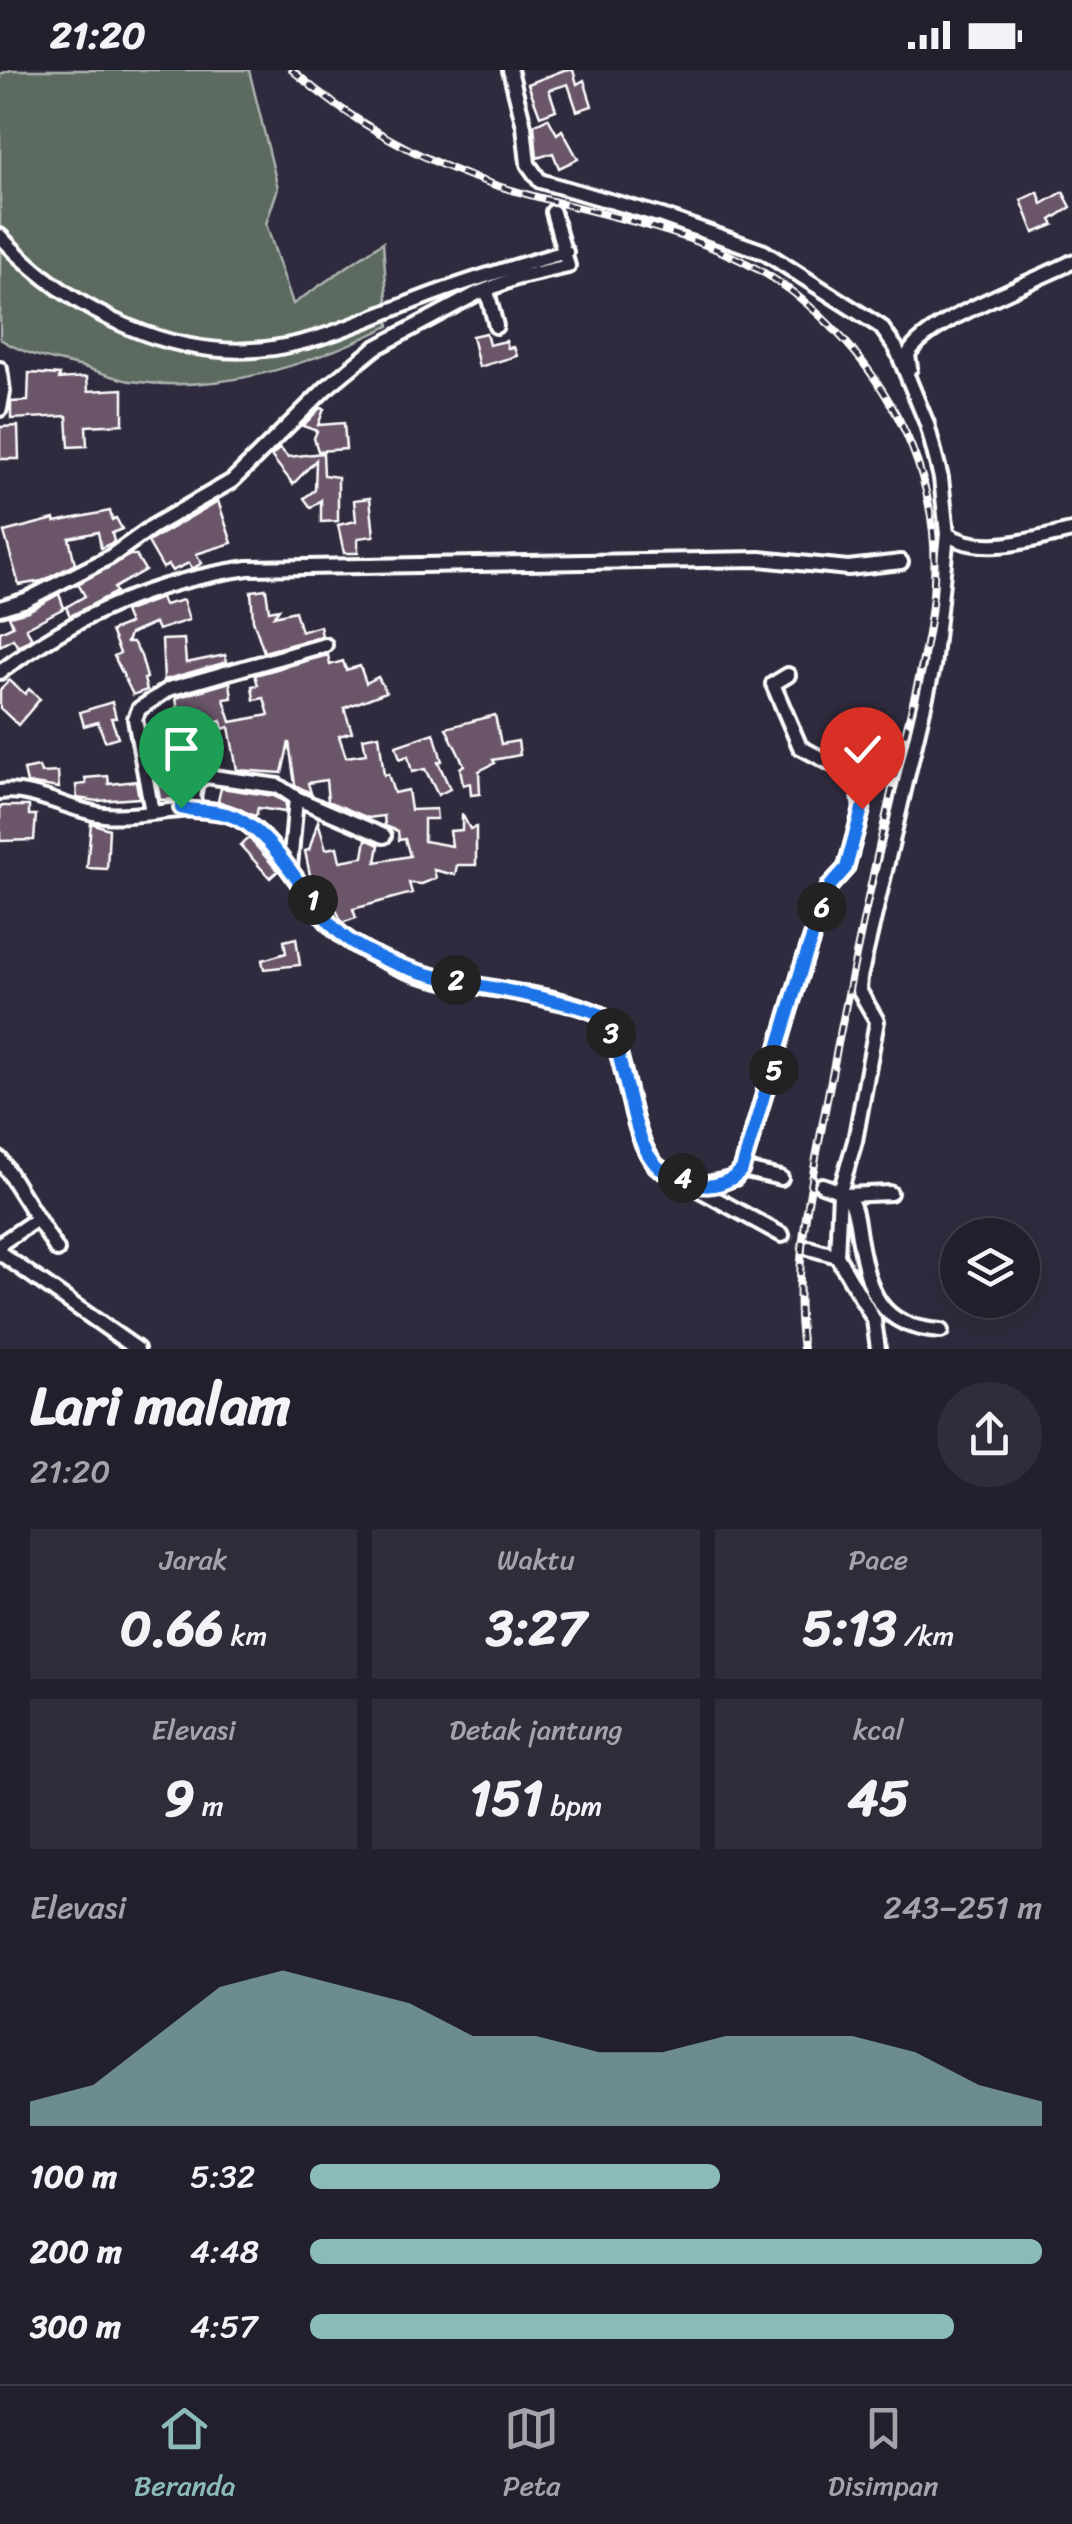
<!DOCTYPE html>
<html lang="id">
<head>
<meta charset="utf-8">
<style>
	:root { --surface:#23202e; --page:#2f2d3a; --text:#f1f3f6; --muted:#a3a3aa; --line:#403e4a; --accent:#8bbbb9 }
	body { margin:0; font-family:Sriracha,sans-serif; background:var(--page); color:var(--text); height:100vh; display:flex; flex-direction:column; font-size:38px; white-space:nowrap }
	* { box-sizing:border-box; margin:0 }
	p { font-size:32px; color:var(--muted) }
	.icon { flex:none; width:55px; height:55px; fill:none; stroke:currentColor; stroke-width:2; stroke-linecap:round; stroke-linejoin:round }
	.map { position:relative; height:1279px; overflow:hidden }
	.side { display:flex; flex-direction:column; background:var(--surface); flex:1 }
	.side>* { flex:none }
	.buttons { position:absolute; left:940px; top:1148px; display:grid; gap:20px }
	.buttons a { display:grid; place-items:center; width:100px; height:100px; border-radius:50%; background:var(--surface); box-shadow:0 10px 40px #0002,0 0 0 2px var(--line); font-size:50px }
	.pin { position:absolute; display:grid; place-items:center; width:85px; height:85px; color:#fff; margin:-102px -42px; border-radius:50% 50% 50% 0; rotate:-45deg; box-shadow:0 0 10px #0007 }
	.pin .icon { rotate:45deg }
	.km { position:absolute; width:50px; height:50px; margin:-25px; border-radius:50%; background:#222; color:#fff; font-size:28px; line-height:50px; text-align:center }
	.round { display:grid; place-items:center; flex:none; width:105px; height:105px; border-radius:52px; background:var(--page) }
	.summary { display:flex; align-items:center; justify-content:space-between; height:170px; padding:0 30px }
	h1 { font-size:55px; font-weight:700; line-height:75px }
	.metrics { display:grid; grid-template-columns:repeat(3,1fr); gap:15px; height:170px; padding:10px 30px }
	.metrics div { display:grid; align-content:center; border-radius:0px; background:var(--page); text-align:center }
	.metrics b { font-size:50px; font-weight:700 }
	.metrics small { font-size:28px; font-weight:400 }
	.metrics p { font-size:28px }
	.chart { height:280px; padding:20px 30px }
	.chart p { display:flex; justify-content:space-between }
	.chart svg { width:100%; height:180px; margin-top:10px; fill:var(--accent); opacity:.7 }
	ul { padding:0 30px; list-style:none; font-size:32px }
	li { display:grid; grid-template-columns:160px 120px 1fr; align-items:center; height:75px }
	li i { height:25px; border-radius:12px; background:var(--accent) }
	.status { display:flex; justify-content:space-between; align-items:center; height:70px; padding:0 50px; background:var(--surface); direction:ltr }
	.status svg { height:28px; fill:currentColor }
	.tabs { display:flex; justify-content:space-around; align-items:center; height:140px; border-top:2px solid var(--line); background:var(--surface); font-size:28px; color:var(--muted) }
	.tabs a { display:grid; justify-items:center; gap:5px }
	.tabs .on { color:var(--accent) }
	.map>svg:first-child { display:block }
</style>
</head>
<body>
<div class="status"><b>21:20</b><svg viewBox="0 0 49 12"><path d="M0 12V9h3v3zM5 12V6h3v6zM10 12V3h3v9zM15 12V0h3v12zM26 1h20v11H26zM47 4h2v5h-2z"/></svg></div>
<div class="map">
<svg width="1072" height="1279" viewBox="0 0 1072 1279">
	<rect width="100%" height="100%" fill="#2f2a3d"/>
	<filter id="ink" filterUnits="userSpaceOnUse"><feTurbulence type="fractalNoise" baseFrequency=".01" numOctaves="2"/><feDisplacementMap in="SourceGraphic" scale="20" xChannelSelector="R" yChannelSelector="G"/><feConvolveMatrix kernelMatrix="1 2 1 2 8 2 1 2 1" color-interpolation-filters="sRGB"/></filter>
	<g filter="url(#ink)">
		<!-- green -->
		<path fill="#5b6a60" stroke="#adb4b0" stroke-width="2.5" d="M11 0H249L278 118 266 154 293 234 383 172 389 256C307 296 222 324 130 311 113 308 96 300 79 296 50 289 25 285 0 269V4Z"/>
		<!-- building -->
		<g fill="#6a5469" stroke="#fff" stroke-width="2.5">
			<polygon points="564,0 573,0 577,14 584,10 592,36 577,41 568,14 549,20 556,40 540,46 528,14"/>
			<polygon points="548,48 557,64 562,60 578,89 559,98 553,83 537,88 534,55"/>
			<polygon points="1038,122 1042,134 1063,122 1071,137 1051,150 1054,155 1034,163 1021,130"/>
			<polygon points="486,263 489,275 506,271 508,278 514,277 517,286 479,297 472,266"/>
			<polygon points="29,303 60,305 59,309 87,307 88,321 123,319 123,354 86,356 87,376 69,377 67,346 11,349 11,332 28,331"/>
			<polygon points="320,338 324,339 318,355 344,353 346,379 318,381 314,368 317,361 303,356"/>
			<polygon points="18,356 19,389 0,389 0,357"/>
			<polygon points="280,378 288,387 323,383 324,405 338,407 338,451 321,452 321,430 311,438 304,428 315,420 316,390 293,414 271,386"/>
			<polygon points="370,428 374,466 358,468 358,483 344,483 338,455 356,451 354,430"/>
			<polygon points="218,431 232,473 196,484 202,493 192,499 189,493 172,501 168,495 163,498 148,472"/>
			<polygon points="110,441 112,450 116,448 122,459 112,463 114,472 101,478 98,462 69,468 75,494 42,511 19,515 4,462 54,449 55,452"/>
			<polygon points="130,485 136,485 145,500 114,518 116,522 70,546 66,537 85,526 78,514"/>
			<polygon points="266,519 269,541 279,539 274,546 295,541 301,562 320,556 322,566 264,582 253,550 251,521"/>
			<polygon points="59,524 64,538 26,558 32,568 18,577 13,569 0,576 0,562 13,556 9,546 28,541"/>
			<polygon points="161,528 164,535 183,530 189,550 158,560 155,553 130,564 127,572 133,572 141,586 147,608 144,609 147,620 133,625 114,586 120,583 111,561 129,554 124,542"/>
			<polygon points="184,569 186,593 225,585 227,592 164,610 162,570"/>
			<polygon points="328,585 330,595 343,591 346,600 360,596 366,613 378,607 386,622 344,638 352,662 339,666 346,687 366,684 363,668 379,665 384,705 388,704 394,723 408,720 411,740 436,739 437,749 424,749 424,771 452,776 450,761 462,760 462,744 470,759 476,757 476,795 457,795 455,805 434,800 436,808 422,814 409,813 412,823 353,839 356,848 342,853 336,839 331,841 323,831 329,829 322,808 311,810 305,781 309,780 318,751 326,779 337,777 340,791 363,787 366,769 379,775 376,792 410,786 405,769 399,770 398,761 385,756 384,746 368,748 328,731 326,710 308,713 311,723 295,715 289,672 282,703 237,700 229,657 223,659 221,651 189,662 190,689 198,688 199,699 183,702 183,729 160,730 151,675 163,674 165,679 172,673 168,652 179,648 176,628 230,612 232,628 224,629 231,652 269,645 264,628 254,630 252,616 258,615 255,605"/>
			<polygon points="9,610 25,624 29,619 40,629 18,655 0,638 0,620"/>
			<polygon points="112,632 116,648 111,648 118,667 105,671 98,652 84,656 80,642"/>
			<polygon points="495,645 501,674 518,671 520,685 493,690 495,693 479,701 480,724 471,725 470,713 463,715 460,698 464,695 446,658"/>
			<polygon points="434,663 442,691 438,692 450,719 438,725 425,699 412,702 408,686 400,689 396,676"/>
			<polygon points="39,697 41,703 58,702 59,718 27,713 24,700"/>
			<polygon points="108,706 109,714 136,711 139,728 97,731 77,728 76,715 86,714 85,708"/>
			<polygon points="221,718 274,726 286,733 285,742 258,738 256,746 252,745 218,731"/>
			<polygon points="0,736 29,736 29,745 36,745 34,770 0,771"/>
			<polygon points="91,753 109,759 107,799 87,798"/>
			<polygon points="249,768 278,801 270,808 240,775"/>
			<polygon points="296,868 300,895 264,899 262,890 286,883 284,871"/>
		</g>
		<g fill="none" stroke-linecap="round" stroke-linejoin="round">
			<!-- minor-tunnel -->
			<polyline stroke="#443f50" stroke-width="12" stroke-dasharray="12 6" stroke-linecap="butt" points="782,1165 809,1178"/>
			<!-- minor casing -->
			<g stroke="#fff" stroke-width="20">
				<g id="minor">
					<polyline points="510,0 524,56 528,94 540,111 662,146 764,182 881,257 896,278 927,354 941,408 947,464 933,597 860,907 859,920 877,951 855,1071 840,1122 837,1186"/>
					<path d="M0 166C70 242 180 297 285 276 328 268 367 249 407 234 459 213 512 197 566 182"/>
					<polyline points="487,221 496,256"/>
					<path d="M910 298 908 285C923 252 1036 211 1072 192"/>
					<polyline points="0,299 3,322 0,339"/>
					<path d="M947 464C982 487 1033 469 1072 461"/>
					<polyline points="0,538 26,530 110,487 152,457 232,411 326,318 375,278 476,224 516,208 568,196 553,142"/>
					<path d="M0 602C79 544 151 512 248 498L760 489 848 498 901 492"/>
					<path d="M0 722C35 717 69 741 104 745 145 749 185 732 226 743 271 756 300 823 329 854 345 872 371 885 393 895 451 923 542 915 601 945 632 989 624 1053 656 1096L782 1165"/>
					<polyline points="196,740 193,727 196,712 206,706 278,716 296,728 384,766"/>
					<polyline points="152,742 135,649 139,639 169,619 325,575"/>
					<polyline points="290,797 296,728"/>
					<polyline points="0,1089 57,1180"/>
					<polyline points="742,1099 781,1108"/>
					<path d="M822 1115C831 1118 843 1121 849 1129 856 1139 857 1155 859 1167 869 1222 878 1257 941 1261"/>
					<polyline points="699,1116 735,1108 742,1099 803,894 829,816 846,798 862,739 859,716 851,704 800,677 773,614 788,605"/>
					<polyline points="846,1125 890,1123"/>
					<polyline points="0,1174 37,1149"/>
					<polyline points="809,1178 837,1186 874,1250 878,1279"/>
					<polyline points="0,1183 137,1279"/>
				</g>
			</g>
			<!-- minor -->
			<use href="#minor" stroke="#2f2a3d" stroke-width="12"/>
			<!-- rail casing -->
			<g stroke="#fff" stroke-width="8">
				<path id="rail" d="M292 0C350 51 421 91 495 115 597 147 723 160 806 233 875 292 923 371 933 462 941 540 916 618 898 693 872 805 849 917 827 1030 812 1112 791 1195 803 1279"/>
			</g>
			<!-- rail -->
			<use href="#rail" stroke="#2f2a3d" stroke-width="4" stroke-dasharray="11" stroke-linecap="butt"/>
		</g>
	</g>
	<g fill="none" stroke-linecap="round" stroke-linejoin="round" filter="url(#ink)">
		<!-- route casing -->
		<g stroke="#fff" stroke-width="20">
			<path id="route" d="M181 738C196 741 212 740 226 744 280 759 308 845 353 873 413 911 483 913 550 930 567 934 586 937 601 945 628 982 628 1070 658 1097 667 1105 682 1109 694 1113 710 1120 732 1112 742 1099L803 894 830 816 846 798 862 739"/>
		</g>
		<!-- route -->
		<use href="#route" stroke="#1a73e8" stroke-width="12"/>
	</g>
</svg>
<div class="buttons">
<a><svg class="icon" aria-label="layers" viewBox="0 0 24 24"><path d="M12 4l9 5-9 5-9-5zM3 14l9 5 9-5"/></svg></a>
</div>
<div class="pin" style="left:181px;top:738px;background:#1e9e55"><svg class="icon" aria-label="arrive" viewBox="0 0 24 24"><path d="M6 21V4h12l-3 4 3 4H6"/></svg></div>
<div class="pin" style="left:862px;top:739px;background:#d93025"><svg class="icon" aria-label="check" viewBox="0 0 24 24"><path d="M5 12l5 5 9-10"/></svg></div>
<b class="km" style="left:313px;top:830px">1</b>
<b class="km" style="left:456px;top:910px">2</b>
<b class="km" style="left:611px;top:963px">3</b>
<b class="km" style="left:683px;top:1108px">4</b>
<b class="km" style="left:774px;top:1000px">5</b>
<b class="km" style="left:822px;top:837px">6</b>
</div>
<section class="side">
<div class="summary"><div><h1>Lari malam</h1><p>21:20</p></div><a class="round"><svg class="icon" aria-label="share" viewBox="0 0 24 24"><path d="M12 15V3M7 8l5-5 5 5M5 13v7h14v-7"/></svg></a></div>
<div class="metrics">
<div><p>Jarak</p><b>0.66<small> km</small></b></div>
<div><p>Waktu</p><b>3:27</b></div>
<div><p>Pace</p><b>5:13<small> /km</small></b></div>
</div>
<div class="metrics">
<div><p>Elevasi</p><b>9<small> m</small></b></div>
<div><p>Detak jantung</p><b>151<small> bpm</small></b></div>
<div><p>kcal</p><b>45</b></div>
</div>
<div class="chart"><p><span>Elevasi</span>243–251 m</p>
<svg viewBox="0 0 160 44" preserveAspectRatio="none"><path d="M0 44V38L10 34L20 22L30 10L40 6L50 10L60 14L70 22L80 22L90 26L100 26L110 22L120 22L130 22L140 26L150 34L160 38V44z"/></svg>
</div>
<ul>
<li><b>100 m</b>5:32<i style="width:56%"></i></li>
<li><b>200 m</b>4:48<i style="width:100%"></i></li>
<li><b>300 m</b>4:57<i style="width:88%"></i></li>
</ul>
</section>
<nav class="tabs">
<a class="on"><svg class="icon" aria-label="home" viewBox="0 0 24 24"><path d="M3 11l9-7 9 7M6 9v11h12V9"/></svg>Beranda</a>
<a><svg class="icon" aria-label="map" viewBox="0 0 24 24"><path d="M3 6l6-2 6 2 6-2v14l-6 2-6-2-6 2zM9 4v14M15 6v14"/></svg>Peta</a>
<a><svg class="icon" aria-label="saved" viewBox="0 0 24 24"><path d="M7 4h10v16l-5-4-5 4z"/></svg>Disimpan</a>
</nav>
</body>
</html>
